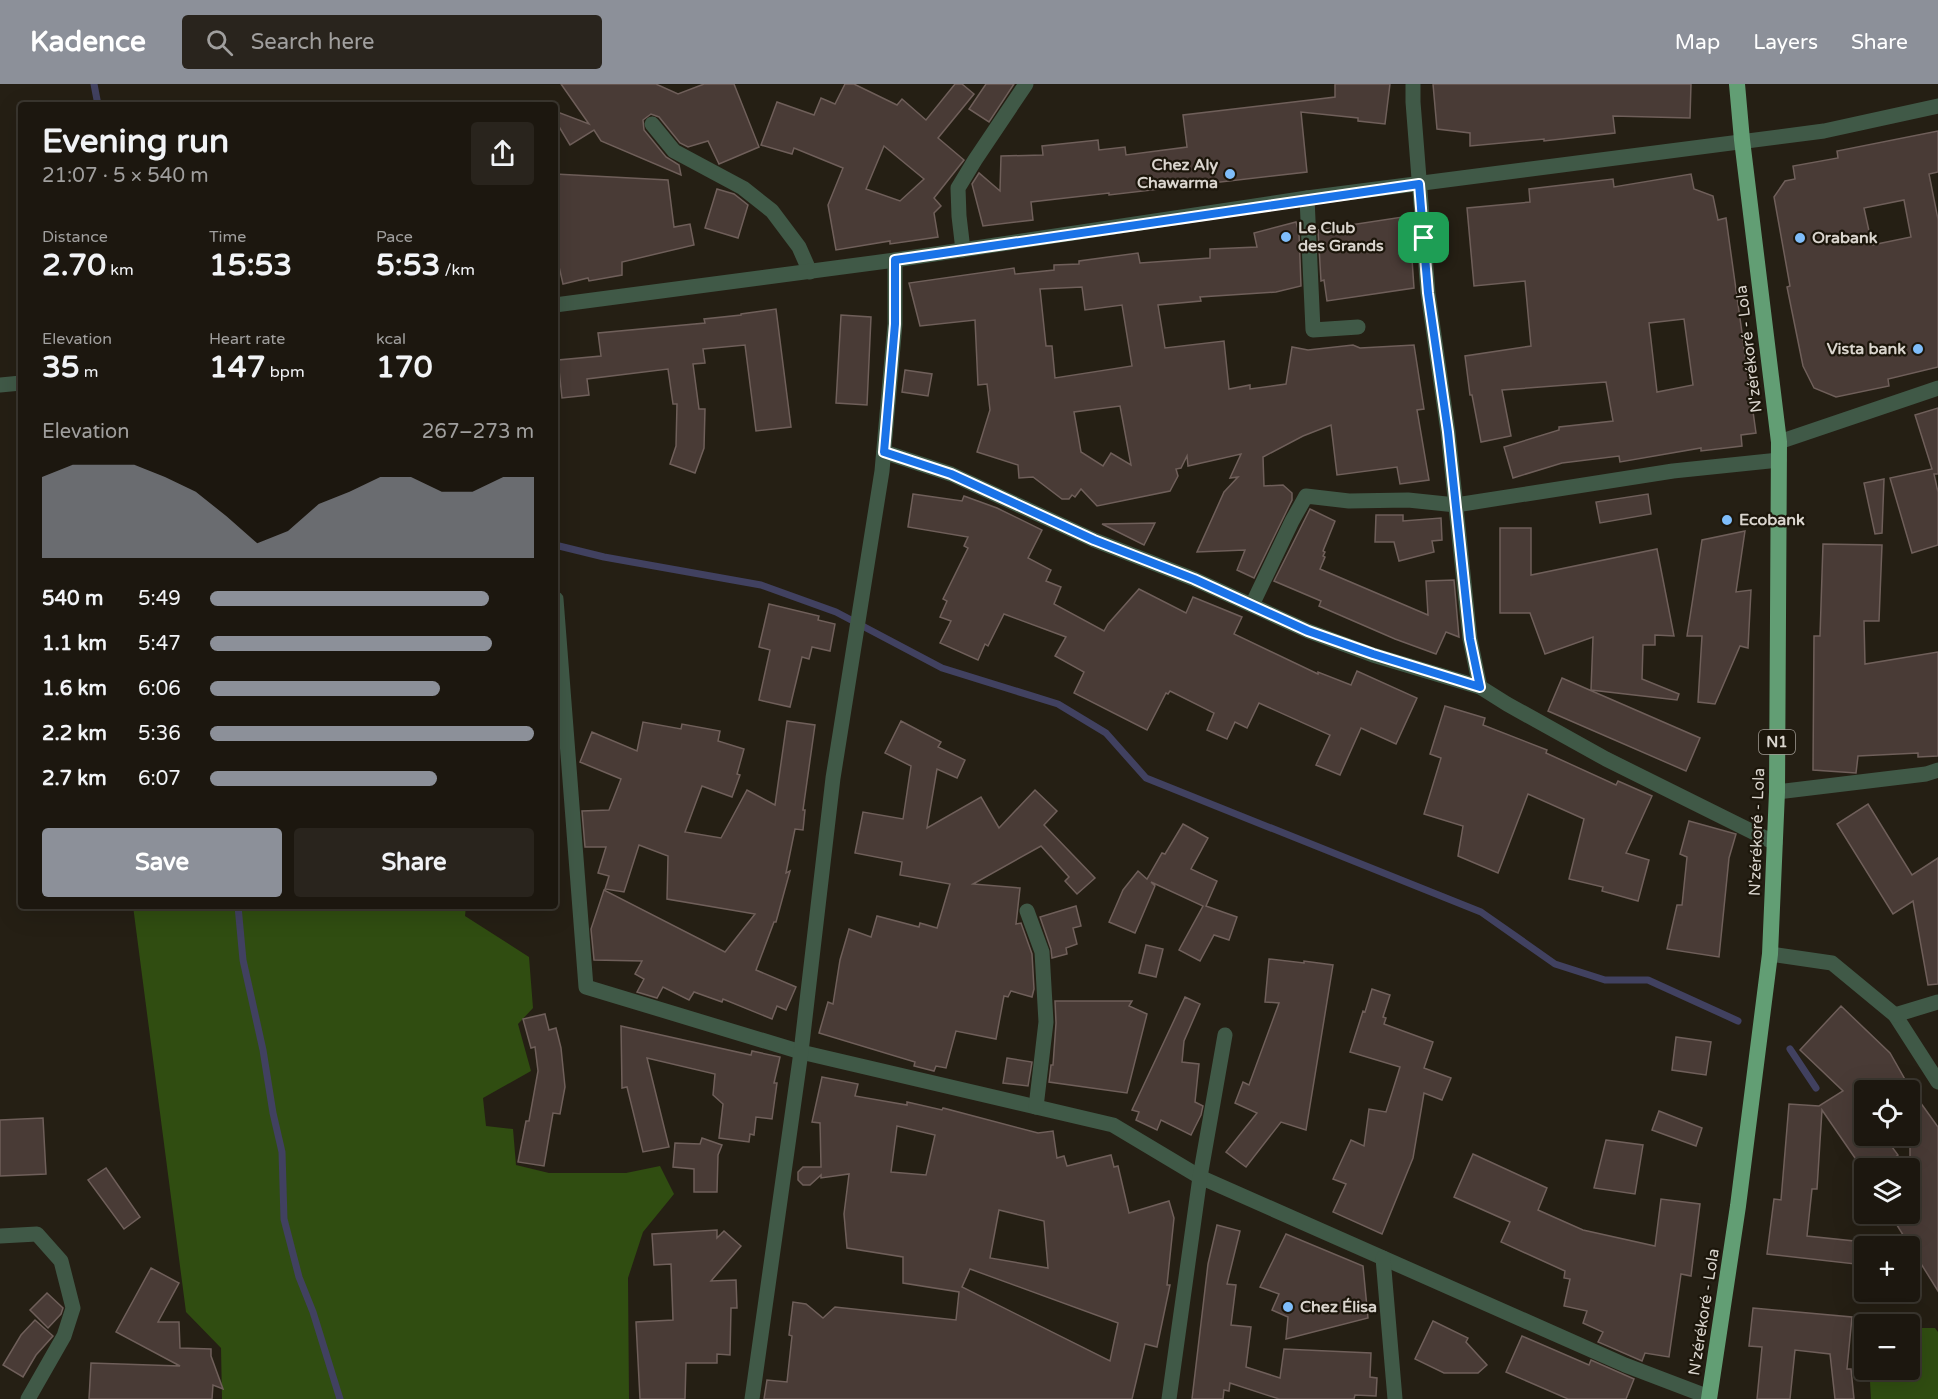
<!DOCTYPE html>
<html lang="en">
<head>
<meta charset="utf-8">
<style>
	:root { --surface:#1c170f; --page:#29241d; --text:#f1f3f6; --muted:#a09f9e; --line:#3a362f; --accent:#8c9099 }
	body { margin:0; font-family:"Varela Round",sans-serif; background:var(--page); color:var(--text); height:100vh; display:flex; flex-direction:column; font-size:22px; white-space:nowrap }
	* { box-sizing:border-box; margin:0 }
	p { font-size:20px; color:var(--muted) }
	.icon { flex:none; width:33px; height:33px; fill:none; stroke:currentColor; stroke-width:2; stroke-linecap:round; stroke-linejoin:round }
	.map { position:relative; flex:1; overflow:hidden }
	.panel { position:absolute; left:18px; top:18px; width:540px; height:807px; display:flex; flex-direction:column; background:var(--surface); border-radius:6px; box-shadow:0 6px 24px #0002,0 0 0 2px var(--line) }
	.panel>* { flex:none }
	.tools { position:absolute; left:1854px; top:996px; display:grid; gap:12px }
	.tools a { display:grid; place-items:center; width:66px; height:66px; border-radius:6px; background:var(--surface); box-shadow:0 6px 24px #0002,0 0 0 2px var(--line); font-size:30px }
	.pin { position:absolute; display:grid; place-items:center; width:51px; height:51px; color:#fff; margin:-26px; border-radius:12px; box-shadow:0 3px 9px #0006 }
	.round { display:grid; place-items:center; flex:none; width:63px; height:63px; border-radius:6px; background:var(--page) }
	.head { display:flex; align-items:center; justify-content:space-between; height:102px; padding:0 24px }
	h1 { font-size:33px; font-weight:800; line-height:45px }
	.figures { display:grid; grid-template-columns:repeat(3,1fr); gap:9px; height:102px; padding:6px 24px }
	.figures div { display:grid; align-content:center }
	.figures b { font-size:30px; font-weight:800 }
	.figures small { font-size:16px; font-weight:400 }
	.figures p { font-size:16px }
	.chart { height:168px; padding:12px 24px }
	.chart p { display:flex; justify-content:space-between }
	.chart svg { width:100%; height:108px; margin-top:6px; fill:var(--accent); opacity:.7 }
	.cta { display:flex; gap:12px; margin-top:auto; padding:12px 24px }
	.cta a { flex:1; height:69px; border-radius:6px; background:var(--accent); color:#fff; font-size:24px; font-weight:800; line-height:69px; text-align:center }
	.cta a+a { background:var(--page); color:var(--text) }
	ul { padding:0 24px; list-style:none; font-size:20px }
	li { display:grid; grid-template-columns:96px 72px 1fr; align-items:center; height:45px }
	li i { height:15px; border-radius:8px; background:var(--accent) }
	header { display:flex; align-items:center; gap:36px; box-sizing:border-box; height:84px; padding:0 30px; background:var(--accent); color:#fff }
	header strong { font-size:28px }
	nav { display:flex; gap:33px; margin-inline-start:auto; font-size:21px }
	.search { width:420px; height:54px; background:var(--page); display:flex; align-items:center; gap:15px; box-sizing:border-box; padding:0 21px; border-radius:6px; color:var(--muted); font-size:22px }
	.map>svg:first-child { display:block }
</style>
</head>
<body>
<header>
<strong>Kadence</strong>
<div class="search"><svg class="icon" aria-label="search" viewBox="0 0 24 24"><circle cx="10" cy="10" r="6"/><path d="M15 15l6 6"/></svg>Search here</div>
<nav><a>Map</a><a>Layers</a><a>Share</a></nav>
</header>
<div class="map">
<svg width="1938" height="1315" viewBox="0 0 1938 1315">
	<rect width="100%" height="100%" fill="#251f14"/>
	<!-- green -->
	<g fill="#304d11">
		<polygon points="133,822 466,822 465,832 529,873 533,924 518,940 531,987 483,1014 486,1042 513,1045 516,1081 549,1089 626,1089 660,1082 674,1110 643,1148 628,1194 629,1315 222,1315 221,1264 186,1228"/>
		<polygon points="1910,1244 1935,1244 1938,1248 1938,1315 1871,1315 1870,1298 1873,1286 1910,1286"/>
	</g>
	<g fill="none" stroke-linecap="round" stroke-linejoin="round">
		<!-- stream -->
		<g stroke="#414160" stroke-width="7">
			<polyline points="94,0 98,21"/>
			<polyline points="555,461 604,473 761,501 836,528 942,584 1058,620 1106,649 1146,694 1481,828 1555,880 1605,896 1648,896 1738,937"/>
			<polyline points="238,822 243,876 263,966 273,1029 282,1068 284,1135 299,1193 313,1228 340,1315"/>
			<polyline points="1790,965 1816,1004"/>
		</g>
	</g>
	<!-- building -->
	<g fill="#493b36" stroke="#6f5f5a" stroke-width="1.5" fill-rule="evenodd">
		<polygon points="561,0 656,0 678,10 704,0 734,0 759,63 719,80 708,57 688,63 680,59 659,33 651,30 643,36 644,46 666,73 679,81 681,91 601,57 594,46 570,61 555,36 555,27 589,40"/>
		<path d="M845 0H854L897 21 902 15 926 36 955 0H962L974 10 938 54 964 76 934 114 941 122 934 129 938 153 890 160V157L836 166 828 121 843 84 794 64 792 70 761 61 777 18 814 31 821 14 835 20ZM884 62 924 95 900 117 866 105Z"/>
		<polygon points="986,0 1014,0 989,38 969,25"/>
		<polygon points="1335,0 1390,0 1385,40 1358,37 1358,34 1301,28 1307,88 1109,111 1109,109 1031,118 1033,136 983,142 972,100 979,89 1000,107 1001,72 1043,71 1042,62 1098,56 1099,66 1125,63 1126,71 1187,63 1183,31 1335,13"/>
		<polygon points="1433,0 1691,0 1690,34 1613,32 1615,49 1544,57 1544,55 1470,62 1470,49 1437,45"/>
		<path d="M1938 47V88L1929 90 1938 135V283L1888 295 1889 302 1836 313 1814 304 1803 282 1787 203 1790 202 1774 113 1785 97 1795 95 1793 82 1838 74 1837 67ZM1904 116 1911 153 1872 161 1864 124Z"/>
		<polygon points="555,90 668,96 674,143 690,140 694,161 622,178 622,191 589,197 588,194 563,200 555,165"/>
		<path d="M1691 90 1694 105 1713 112 1718 136 1726 134 1756 349 1741 351 1742 362 1701 367V364L1620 378 1619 372 1562 379 1513 394 1504 363 1559 346V343L1613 337 1606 298 1502 306 1511 352 1481 358 1472 311H1470L1465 272 1531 262 1525 197 1474 202 1467 124 1530 118 1529 105 1613 95 1614 103ZM1684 235 1693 301 1657 308 1649 239Z"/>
		<polygon points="717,105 734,110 748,121 738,154 705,144"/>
		<polygon points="1409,132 1414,204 1327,217 1324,196 1321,197 1318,146"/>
		<path d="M1296 138 1299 149 1301 202 1276 208 1200 213 1201 217 1158 221 1165 264 1224 257 1229 305 1250 301V305L1286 300 1292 263 1308 266 1353 261 1360 264 1414 261 1424 325 1417 326 1429 396 1400 400 1397 383 1337 391 1331 341 1303 352 1263 373 1264 402 1283 401 1292 409V416L1254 494 1237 486 1245 466 1197 468 1224 408 1238 393 1230 394 1241 370 1188 382 1187 372 1181 384 1176 385 1178 392 1170 407 1097 422 1081 405 1075 413 1072 411 1069 415H1062L1033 393 1019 394 1018 381 977 368 990 326 987 300 978 301 975 236 920 242 909 199 1014 184 1015 190 1054 186V181L1079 180V177L1138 169 1140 179 1210 174V165L1257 163 1254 149ZM1082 203 1085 226 1122 221 1132 282 1055 294 1052 262H1046L1040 205ZM1120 322 1131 381 1111 369 1103 382 1081 368 1074 328Z"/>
		<polygon points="776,225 791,343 756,347 745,261 703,265 705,279 693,280 699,325 705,325 704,364 695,389 670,380 676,362 677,320 673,320 668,285 587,295 589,311 562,314 558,276 601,272 598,249 705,239 704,235 741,231 741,230"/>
		<polygon points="841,231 871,233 867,321 836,319"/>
		<polygon points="905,286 932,290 928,312 902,308"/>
		<polygon points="1938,324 1938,390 1934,390 1938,408 1938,461 1912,469 1890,394 1932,385 1915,331"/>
		<polygon points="1884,395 1882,449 1875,450 1864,399"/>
		<polygon points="913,410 962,417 964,412 997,424 1042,446 1028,474 1051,486 1046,497 1061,503 1054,520 1104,547 1108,540 1139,505 1186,529 1193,513 1242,533 1234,550 1318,590 1318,588 1351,601 1357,587 1417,614 1396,660 1361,644 1340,691 1316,681 1330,651 1259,619 1247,644 1235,638 1227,655 1207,646 1214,629 1170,607 1168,610 1166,609 1147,646 1074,609 1084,588 1055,572 1066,553 1004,530 988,562 985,560 978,576 940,559 951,537 940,533 947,517 943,515 968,464 964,462 968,453 908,443"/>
		<polygon points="1648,410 1651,430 1600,439 1596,418"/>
		<polygon points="1310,425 1335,437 1323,467 1325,468 1323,472 1325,473 1320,485 1428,531 1426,497 1454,496 1459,553 1446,548 1436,570 1395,555 1319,522 1321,517 1274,497"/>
		<polygon points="1376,431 1403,431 1403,437 1441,434 1442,456 1432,457 1434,468 1399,477 1394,458 1375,458"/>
		<polygon points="1155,439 1144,461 1102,440"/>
		<polygon points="1500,444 1531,444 1531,491 1657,465 1674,552 1655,551 1655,561 1643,561 1642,595 1679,610 1677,616 1591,606 1593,553 1545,570 1530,529 1500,529"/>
		<polygon points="1745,447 1736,508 1751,506 1748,564 1740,562 1715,620 1698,618 1702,552 1687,552 1702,456"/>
		<polygon points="1823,460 1882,461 1879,537 1864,537 1865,580 1938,568 1938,672 1918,673 1918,669 1858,672 1856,689 1813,686 1814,552 1820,552"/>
		<polygon points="769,520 819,532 818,536 835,540 830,567 812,563 809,575 802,573 790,623 759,616 770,566 759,563"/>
		<polygon points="1562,594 1700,654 1686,687 1548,627"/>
		<polygon points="1445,622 1485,634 1483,641 1547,666 1546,669 1616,701 1618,697 1652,712 1626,769 1649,776 1638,817 1602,807 1603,803 1569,795 1584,735 1528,710 1498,789 1458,772 1463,742 1424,730 1441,674 1430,670"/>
		<polygon points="787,637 815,641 803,726 805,726 803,746 795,745 786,789 790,787 776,838 774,838 756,886 796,903 786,926 777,922 772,935 723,915 722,918 694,908 689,916 663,903 657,914 637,908 644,895 635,890 642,877 594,876 591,845 604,806 725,868 755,830 667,815 668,772 639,761 624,808 605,805 609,792 598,789 606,763 585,763 582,727 609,726 621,695 580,678 592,648 637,667 643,638 681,645 682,640 720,647 718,657 744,665 737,690 740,691 732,713 702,702 685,748 721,754 747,706 775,721"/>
		<polygon points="901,637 941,658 938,663 965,676 957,694 937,685 927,744 981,713 999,744 1035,706 1057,727 1044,741 1095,794 1077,810 1065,797 1069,793 1041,762 973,800 1020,804 1016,840 1021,839 1032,870 1034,905 1032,913 1011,907 1008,913 1004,912 996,955 956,947 946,984 936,982 934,987 914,982 915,978 819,949 828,918 833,920 840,876 849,845 871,853 877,832 919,843 920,839 937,844 950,800 900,791 902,778 855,769 863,728 903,735 911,682 885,669"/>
		<polygon points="1868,720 1912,791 1938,774 1938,900 1928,901 1913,817 1893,830 1837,740"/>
		<polygon points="1689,737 1736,750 1729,774 1719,873 1667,865 1677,821 1682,821 1687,773 1680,770"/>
		<polygon points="1183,740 1208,754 1191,785 1217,797 1206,822 1237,833 1229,856 1214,851 1200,877 1179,866 1203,822 1151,798 1155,802 1135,849 1109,838 1123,806 1138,787 1147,795 1162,769 1165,770"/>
		<polygon points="1076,822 1081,842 1073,844 1077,860 1066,864 1067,870 1052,874 1051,865 1040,833"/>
		<polygon points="1146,861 1163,865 1156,893 1139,889"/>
		<polygon points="1269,875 1304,879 1304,877 1333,881 1306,1046 1281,1038 1246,1083 1226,1068 1257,1029 1235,1019 1243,998 1249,1001 1279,919 1265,918"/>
		<polygon points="1372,905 1390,911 1383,933 1386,934 1384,940 1433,958 1424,984 1451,994 1442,1016 1424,1009 1413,1074 1382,1150 1333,1128 1346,1100 1333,1095 1351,1056 1364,1062 1369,1025 1386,1028 1400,983 1350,968 1363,927 1365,928"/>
		<polygon points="1185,913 1200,920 1184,957 1182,978 1199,980 1195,1018 1203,1022 1201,1031 1191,1051 1161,1036 1157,1046 1136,1036 1139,1028 1132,1026"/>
		<polygon points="1055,917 1132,917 1129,922 1147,930 1127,1009 1049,998 1051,981 1053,981 1056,939"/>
		<polygon points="1841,922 1890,969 1910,1004 1938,1043 1938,1207 1890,1130 1910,1130 1910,1006 1864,1006 1864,1052 1884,1052 1898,1071 1880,1084 1864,1084 1864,1087 1822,1026 1817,1105 1812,1105 1807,1152 1864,1158 1864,1181 1767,1170 1774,1115 1781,1116 1789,1020 1819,1022 1843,1007 1800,966"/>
		<polygon points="545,930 549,946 556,944 561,964 565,1003 560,1030 553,1029 544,1082 518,1078 526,1037 529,1037 538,987 535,963 531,964 523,935"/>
		<polygon points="621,942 751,971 752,967 780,973 774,999 777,999 772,1035 756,1033 754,1051 750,1050 749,1058 719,1054 723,1020 713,1011 715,990 647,974 669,1063 643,1068 627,1003 622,1004"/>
		<polygon points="1676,953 1711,958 1706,991 1672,986"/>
		<polygon points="1007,974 1032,978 1028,1002 1003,999"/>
		<path d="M822 993 858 1000 855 1012 907 1021V1018L942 1026 943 1024 1038 1049 1053 1047 1057 1074 1064 1072 1067 1082 1111 1071 1114 1083 1118 1082 1129 1129 1169 1117 1174 1134 1167 1201H1170L1157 1263 1145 1260 1132 1315H764L767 1296 787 1298 792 1252 789 1251 793 1218 806 1220 823 1234 835 1223 956 1236 959 1208 903 1199V1173L847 1164 844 1130 849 1090 821 1094V1091L810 1101H803L798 1096V1088L803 1083H821L820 1039 812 1038ZM897 1042 935 1051 926 1091 891 1088ZM999 1126 1044 1137 1048 1184 990 1174ZM970 1185 1118 1239 1110 1277 962 1203Z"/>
		<polygon points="1659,1027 1702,1044 1696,1062 1652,1046"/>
		<polygon points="43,1034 46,1090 0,1092 0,1036"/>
		<polygon points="702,1054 722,1061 718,1071 717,1108 694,1108 694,1085 673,1083 675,1059 700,1060"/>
		<polygon points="1606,1056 1643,1061 1635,1110 1594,1104"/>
		<polygon points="1473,1070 1547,1104 1538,1126 1583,1146 1655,1162 1661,1115 1700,1120 1691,1192 1681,1190 1669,1273 1645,1269 1642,1277 1598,1258 1603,1248 1583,1239 1587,1227 1564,1222 1570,1195 1564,1194 1565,1187 1501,1158 1510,1138 1454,1113"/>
		<polygon points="106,1084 140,1133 124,1145 88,1096"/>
		<polygon points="1217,1141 1240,1147 1227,1200 1236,1201 1231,1241 1251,1243 1246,1283 1280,1294 1284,1265 1371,1269 1370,1293 1377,1294 1376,1312 1355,1311 1354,1315 1279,1315 1230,1299 1229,1307 1224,1306 1223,1315 1192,1315 1208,1180"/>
		<polygon points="717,1146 717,1154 724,1147 741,1162 711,1197 736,1196 737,1224 731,1224 730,1271 717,1270 717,1279 686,1279 685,1315 640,1315 636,1238 673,1236 671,1180 654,1181 652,1150"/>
		<polygon points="1286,1150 1363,1182 1368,1234 1286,1255 1288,1233 1272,1226 1279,1210 1260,1203"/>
		<polygon points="151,1184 179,1199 158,1238 179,1238 180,1264 211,1265 211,1272 223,1305 213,1301 212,1315 89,1315 91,1279 180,1282 116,1248"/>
		<polygon points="47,1209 63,1224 61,1230 48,1244 30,1226"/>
		<polygon points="1753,1224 1852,1233 1847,1285 1851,1285 1854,1315 1835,1315 1830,1270 1795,1266 1790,1315 1757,1315 1762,1263 1749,1262"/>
		<polygon points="35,1236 53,1252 36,1271 23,1293 3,1281 21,1251"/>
		<polygon points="1433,1237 1468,1254 1466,1258 1487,1281 1478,1289 1444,1289 1415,1275"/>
		<polygon points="1522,1252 1589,1281 1591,1276 1634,1295 1626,1315 1568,1315 1506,1288"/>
	</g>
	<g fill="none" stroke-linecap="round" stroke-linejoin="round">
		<!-- minor -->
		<g stroke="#405947" stroke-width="15">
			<polyline points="1413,0 1413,18 1428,209 1448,348 1470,555 1480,603"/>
			<polyline points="652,40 674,67 743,104 772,127 799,163 810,188"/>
			<polyline points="1307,114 1313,246 1358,243"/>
			<polyline points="963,166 959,132 958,104 975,76 1026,0"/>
			<polyline points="1779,358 1938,304"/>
			<polyline points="884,368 951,390 1094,456 1194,495 1308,547 1373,571 1480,603 1507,620 1606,675 1775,759"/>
			<polyline points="556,515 586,903 801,968 1113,1041 1200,1093 1625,1281 1709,1313"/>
			<polyline points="1252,521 1292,437 1306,412 1349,417 1408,416 1456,421 1673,387 1779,376"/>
			<polyline points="1777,708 1926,690 1938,686"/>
			<polyline points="1027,827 1042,868 1046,938 1036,1023"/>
			<polyline points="1770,870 1832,879 1895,931 1938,998"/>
			<polyline points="1895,931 1938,918"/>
			<polyline points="0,1152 37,1150 61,1177 73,1224 64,1252 28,1315"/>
			<polyline points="1383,1174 1395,1315"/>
			<polyline points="752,1315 801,968 833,694 882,387 895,240 895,176"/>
			<polyline points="1169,1315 1200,1093 1225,951"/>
		</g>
		<!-- tertiary -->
		<g stroke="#405947" stroke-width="15">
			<polyline points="555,221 895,176 1307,114 1824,47 1938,22"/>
			<polyline points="0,301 21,299"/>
		</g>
		<!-- trunk -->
		<polyline stroke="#629e74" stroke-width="16" points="1709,1315 1738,1122 1770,870 1777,708 1779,358 1742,56 1737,0"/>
	</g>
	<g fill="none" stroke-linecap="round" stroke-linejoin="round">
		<!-- route casing -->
		<g stroke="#fff" stroke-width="12">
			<polygon id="route" points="1419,100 1428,209 1448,348 1470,555 1480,603 1373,570 1308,547 1194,495 1094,456 951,390 884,368 895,240 895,176"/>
		</g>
		<!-- route -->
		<use href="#route" stroke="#1a73e8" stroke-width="8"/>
	</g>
	<!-- markers -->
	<g fill="#7fbdfa" stroke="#1c160b" stroke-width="2">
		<circle cx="1230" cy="90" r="6"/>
		<circle cx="1286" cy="153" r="6"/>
		<circle cx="1800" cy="154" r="6"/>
		<circle cx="1918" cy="265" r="6"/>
		<circle cx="1727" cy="436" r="6"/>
		<circle cx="1288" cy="1223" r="6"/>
	</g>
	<g text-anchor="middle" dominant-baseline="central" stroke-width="4.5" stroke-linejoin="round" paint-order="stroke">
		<!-- shield labels -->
		<rect fill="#1c160b" stroke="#a19c94" stroke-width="1.5" x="1759" y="646" width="36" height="24" rx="4.5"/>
		<g font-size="15" font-weight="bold" fill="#dad5ce">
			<text x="1777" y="658">N1</text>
		</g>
		<!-- poi labels -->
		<g font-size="16" font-weight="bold" fill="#dad5ce" stroke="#1c160b" text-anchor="start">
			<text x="1218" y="81" text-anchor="end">Chez Aly<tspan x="1218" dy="18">Chawarma</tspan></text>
			<text x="1298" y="144">Le Club<tspan x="1298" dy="18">des Grands</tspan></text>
			<text x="1812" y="154">Orabank</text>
			<text x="1906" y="265" text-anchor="end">Vista bank</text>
			<text x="1739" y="436">Ecobank</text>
			<text x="1300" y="1223">Chez Élisa</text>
		</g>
		<!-- street labels -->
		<g font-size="16" fill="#dad5ce" stroke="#1c160b">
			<text transform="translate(1749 265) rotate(-97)">N'zérékoré - Lola</text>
			<text transform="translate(1757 748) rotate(-88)">N'zérékoré - Lola</text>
			<text transform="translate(1704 1228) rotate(-81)">N'zérékoré - Lola</text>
		</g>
	</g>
</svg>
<div class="tools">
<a><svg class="icon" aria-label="locate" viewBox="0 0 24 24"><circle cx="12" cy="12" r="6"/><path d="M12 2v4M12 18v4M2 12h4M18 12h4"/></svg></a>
<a><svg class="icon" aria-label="layers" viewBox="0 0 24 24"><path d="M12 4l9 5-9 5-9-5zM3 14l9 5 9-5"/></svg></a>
<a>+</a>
<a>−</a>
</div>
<div class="pin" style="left:1424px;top:154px;background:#1e9e55"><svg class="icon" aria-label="arrive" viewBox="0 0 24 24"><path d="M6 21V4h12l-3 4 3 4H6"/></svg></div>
<section class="panel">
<div class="head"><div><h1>Evening run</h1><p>21:07 · 5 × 540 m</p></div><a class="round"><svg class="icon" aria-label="share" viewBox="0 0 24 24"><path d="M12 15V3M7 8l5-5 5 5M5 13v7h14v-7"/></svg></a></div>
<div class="figures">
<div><p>Distance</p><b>2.70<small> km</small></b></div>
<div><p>Time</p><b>15:53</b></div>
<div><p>Pace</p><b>5:53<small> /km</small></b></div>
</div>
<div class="figures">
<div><p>Elevation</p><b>35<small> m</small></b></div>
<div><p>Heart rate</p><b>147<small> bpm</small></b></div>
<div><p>kcal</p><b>170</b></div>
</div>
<div class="chart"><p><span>Elevation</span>267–273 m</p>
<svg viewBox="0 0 160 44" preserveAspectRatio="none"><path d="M0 44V11L10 6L20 6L30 6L40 11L50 17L60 27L70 38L80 33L90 22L100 17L110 11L120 11L130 17L140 17L150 11L160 11V44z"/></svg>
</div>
<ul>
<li><b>540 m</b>5:49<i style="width:86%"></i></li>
<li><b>1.1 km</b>5:47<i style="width:87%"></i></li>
<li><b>1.6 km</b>6:06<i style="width:71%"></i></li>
<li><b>2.2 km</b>5:36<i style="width:100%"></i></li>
<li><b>2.7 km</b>6:07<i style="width:70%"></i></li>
</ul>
<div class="cta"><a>Save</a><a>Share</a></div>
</section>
</div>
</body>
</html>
